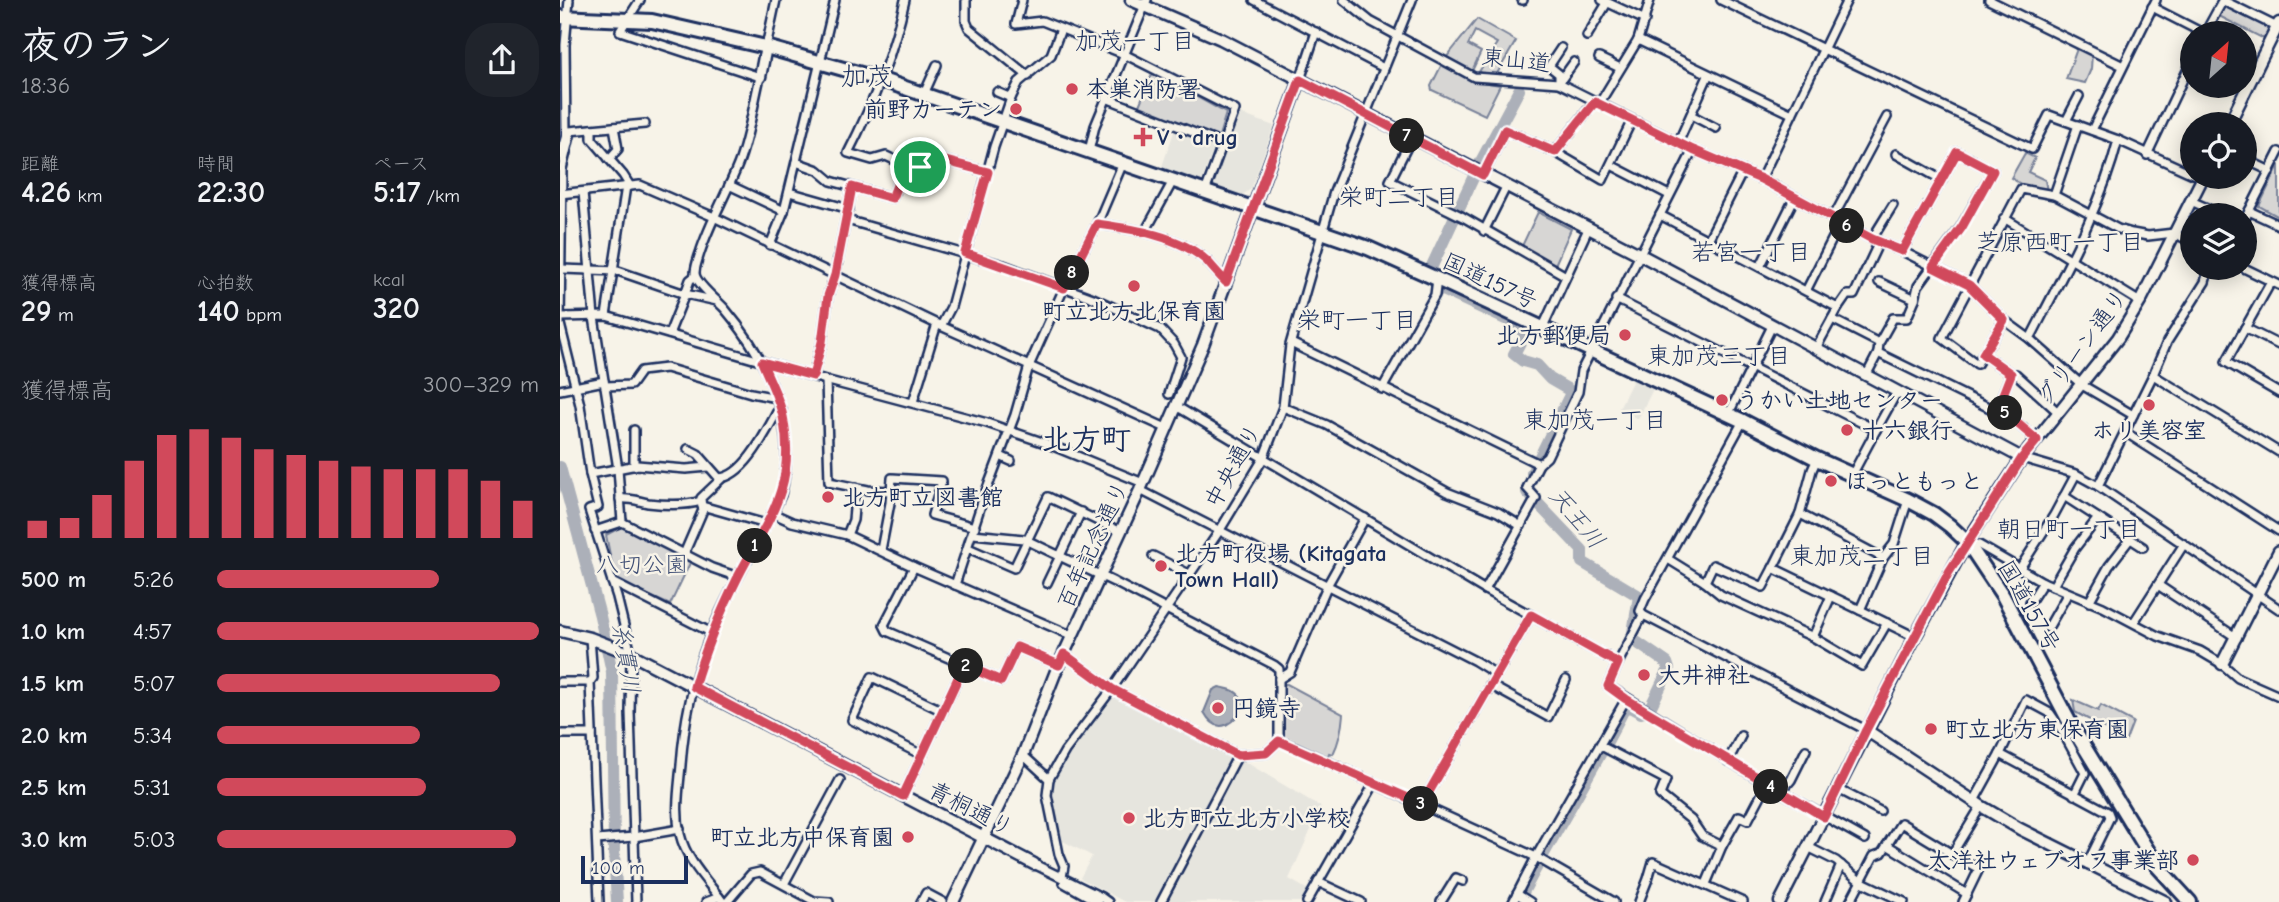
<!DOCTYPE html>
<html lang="ja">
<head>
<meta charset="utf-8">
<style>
	:root { --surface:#171b24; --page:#20242c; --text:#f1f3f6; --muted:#9ea1a6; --accent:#d1495b }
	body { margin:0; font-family:"Comic Neue","Klee One",sans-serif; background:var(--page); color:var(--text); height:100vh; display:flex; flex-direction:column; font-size:26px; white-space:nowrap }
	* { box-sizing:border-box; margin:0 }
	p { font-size:23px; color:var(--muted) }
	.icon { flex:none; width:38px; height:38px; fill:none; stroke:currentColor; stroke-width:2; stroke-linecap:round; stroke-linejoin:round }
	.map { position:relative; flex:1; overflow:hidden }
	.panel { display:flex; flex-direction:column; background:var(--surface); width:560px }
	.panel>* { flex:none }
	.needle { width:46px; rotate:27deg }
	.tools { position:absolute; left:1620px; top:21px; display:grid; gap:14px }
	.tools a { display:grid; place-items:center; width:77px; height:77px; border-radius:50%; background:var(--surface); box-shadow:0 4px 18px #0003; font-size:35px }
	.scale { position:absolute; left:21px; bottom:18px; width:107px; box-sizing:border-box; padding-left:7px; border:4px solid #1b2f5e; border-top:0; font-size:19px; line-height:24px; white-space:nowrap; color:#1b2f5e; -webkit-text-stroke:5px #f7f3e8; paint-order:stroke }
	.pin { position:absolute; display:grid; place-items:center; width:60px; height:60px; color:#fff; margin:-30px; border:4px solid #fff; border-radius:50%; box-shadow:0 2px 7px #0007 }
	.km { position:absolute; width:35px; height:35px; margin:-18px; border-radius:50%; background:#222; color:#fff; font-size:19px; line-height:35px; text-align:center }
	.round { display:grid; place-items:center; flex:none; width:74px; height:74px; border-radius:28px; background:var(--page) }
	.overview { display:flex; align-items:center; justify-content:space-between; height:119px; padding:0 21px }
	h1 { font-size:38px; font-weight:600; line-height:52px }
	.metrics { display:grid; grid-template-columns:repeat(3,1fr); gap:10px; height:119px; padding:7px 21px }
	.metrics div { display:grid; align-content:center }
	.metrics b { font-size:30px; font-weight:600 }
	.metrics small { font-size:19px; font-weight:400 }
	.metrics p { font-size:19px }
	.chart { height:196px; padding:14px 21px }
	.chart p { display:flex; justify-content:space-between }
	.chart svg { width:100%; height:126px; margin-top:7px; stroke:var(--accent); stroke-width:6 }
	ul { padding:0 21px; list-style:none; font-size:23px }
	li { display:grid; grid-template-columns:112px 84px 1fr; align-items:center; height:52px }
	li i { height:18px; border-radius:9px; background:var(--accent) }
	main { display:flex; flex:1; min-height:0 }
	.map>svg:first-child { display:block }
</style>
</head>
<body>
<main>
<section class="panel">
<div class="overview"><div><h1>夜のラン</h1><p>18:36</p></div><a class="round"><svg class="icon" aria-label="share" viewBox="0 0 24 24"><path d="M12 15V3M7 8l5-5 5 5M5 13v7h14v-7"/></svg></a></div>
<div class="metrics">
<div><p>距離</p><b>4.26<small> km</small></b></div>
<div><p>時間</p><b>22:30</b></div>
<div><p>ペース</p><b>5:17<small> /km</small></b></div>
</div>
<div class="metrics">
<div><p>獲得標高</p><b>29<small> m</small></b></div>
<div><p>心拍数</p><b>140<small> bpm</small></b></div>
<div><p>kcal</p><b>320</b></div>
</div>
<div class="chart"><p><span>獲得標高</span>300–329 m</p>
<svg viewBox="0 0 160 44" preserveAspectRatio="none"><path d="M5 44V38M15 44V37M25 44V29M35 44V17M45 44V8M55 44V6M65 44V9M75 44V13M85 44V15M95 44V17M105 44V19M115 44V20M125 44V20M135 44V20M145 44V24M155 44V31"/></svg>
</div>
<ul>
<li><b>500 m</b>5:26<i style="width:69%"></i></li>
<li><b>1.0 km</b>4:57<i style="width:100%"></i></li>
<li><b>1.5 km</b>5:07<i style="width:88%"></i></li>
<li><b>2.0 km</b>5:34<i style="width:63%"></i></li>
<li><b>2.5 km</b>5:31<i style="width:65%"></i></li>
<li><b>3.0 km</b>5:03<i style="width:93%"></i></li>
</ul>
</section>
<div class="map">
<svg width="1719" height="902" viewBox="0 0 1719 902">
	<rect width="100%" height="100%" fill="#f7f3e8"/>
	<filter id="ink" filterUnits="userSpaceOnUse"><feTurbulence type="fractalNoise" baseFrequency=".0143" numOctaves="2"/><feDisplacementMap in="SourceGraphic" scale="14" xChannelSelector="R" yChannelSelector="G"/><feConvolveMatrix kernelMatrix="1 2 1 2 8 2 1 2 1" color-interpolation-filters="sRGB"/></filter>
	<g filter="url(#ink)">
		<!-- built -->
		<g fill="#e6e5de">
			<polygon points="678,113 714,126 691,189 678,198 652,190 651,187"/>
			<polygon points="615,129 655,145 640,185 600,172"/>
			<polygon points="1073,380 1093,389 1078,419 1059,408"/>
			<polygon points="556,694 672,755 673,758 597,902 565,902 520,878 532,856 501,840 492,796 495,777 503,760 550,696"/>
			<polygon points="682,760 761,807 729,879 750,891 745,902 605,902 631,851 636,850 679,761"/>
		</g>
		<!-- green -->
		<g fill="#d7d6d4" stroke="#798299" stroke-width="2">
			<polygon points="1666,7 1707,27 1708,31 1704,39 1659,16 1663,8"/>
			<polygon points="917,19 956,41 935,77 917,75 937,43 915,31 908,45 921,52 911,73 886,58"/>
			<polygon points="1518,46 1532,53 1531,69 1525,83 1506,79"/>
			<polygon points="883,65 917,81 940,85 925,115 872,90 871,86 881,66"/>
			<polygon points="593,72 635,93 635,96 666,113 658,139 578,108"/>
			<polygon points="1465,153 1475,158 1468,172 1485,180 1487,191 1464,186 1451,178"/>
			<polygon points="1719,165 1719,217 1699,206"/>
			<polygon points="978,212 1011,229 994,267 961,248"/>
			<polygon points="63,526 131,561 110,605 55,580 46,535"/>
			<path d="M725 684H727L783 714C782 728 779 742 773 754L769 753 767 758 726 740 722 736 721 692Z"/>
			<polygon points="1513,700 1538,711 1541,705 1573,722 1566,740 1515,712"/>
		</g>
		<!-- water -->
		<path fill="#acb0b9" stroke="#727c95" stroke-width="2" d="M659 687C671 689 679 691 684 703 676 723 658 738 644 712L653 690Z"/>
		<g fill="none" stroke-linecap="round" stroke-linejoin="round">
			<!-- river -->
			<g stroke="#acb0b9" stroke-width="12">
				<polyline points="959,90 920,163 871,268 881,289 967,329 954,354 963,361 977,365 990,379 1009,390 1010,395 972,473"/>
				<polyline points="0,467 40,616 52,672 54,851 57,902"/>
				<path d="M958 902C992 835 1033 772 1066 705L1081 713 1090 708 1109 669 1107 663 1072 639 1079 596 1022 562V550L967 492"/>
			</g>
			<!-- street casing -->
			<g stroke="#1b2f5e" stroke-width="12">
				<g id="street">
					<path d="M80 0 60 31 200 77C193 106 189 137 178 165 166 195 150 222 140 253 138 259 135 267 135 273 135 283 158 301 165 309 209 361 239 427 221 495 198 545 166 592 147 644 132 683 124 723 121 765 119 788 115 811 120 834 126 860 147 881 163 902"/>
					<path d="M345 0C333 54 313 104 288 153L312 160 326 156 354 169 360 168 374 158 428 172"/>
					<polyline points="406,0 406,21 409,28 468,76"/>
					<polyline points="462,0 456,24 482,21 564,54 675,110 645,192"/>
					<polyline points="694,0 824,68"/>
					<polyline points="784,0 810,21 914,77 999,83 1133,150 1201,179 1312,239 1342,251 1409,285 1444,320 1470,339 1522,385 1573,415"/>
					<polyline points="962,0 963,0"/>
					<polyline points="1042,0 1085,20"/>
					<polyline points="1161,0 1472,149 1489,115 1558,140 1633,174"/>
					<polyline points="1429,0 1561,65"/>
					<polyline points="1662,0 1717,27"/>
					<polyline points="1592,7 1643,33"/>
					<polyline points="1645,33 1663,0"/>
					<polyline points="1027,36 1047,3"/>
					<polyline points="1078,40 1232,114"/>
					<polyline points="206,47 216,0"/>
					<polyline points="1001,48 989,66 999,74 999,83 1014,62"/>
					<polyline points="1039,58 1060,68"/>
					<polyline points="740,80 756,32"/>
					<polyline points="437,92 451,98"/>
					<polyline points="364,94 377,65"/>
					<polyline points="546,98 663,144"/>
					<polyline points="1039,104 1078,40 1090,0"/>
					<polyline points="1131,115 1156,128"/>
					<polyline points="1506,121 1519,96"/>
					<polyline points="32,129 32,139 63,175 70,186"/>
					<polyline points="1532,130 1596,0"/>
					<polyline points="851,139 830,181 903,217 1006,276"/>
					<polyline points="1118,143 1148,76"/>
					<polyline points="529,151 535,126 587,0"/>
					<polyline points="995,152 1035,101"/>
					<polyline points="1336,154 1382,180"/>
					<polyline points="1587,155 1633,58"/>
					<polyline points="0,156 6,135 5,45 9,0"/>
					<polyline points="49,159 58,149 54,127"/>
					<polyline points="1685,159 1710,171"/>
					<polyline points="236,162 258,170 271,181 332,198 345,165"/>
					<polyline points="1051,165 1109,195"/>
					<polyline points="923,175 945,130 995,152 1043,180 1072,120"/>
					<polyline points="1201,179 1287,0"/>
					<polyline points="169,185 224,211"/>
					<polyline points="23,192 34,317 58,469 62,522"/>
					<polyline points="229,192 289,209"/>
					<polyline points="0,194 80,185 154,217 381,326 606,428"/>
					<polyline points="1494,195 1518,125"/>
					<polyline points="1631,201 1647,208"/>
					<polyline points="1689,211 1719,225"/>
					<polyline points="1100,215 1278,308 1256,348"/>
					<polyline points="1273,218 1327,117"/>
					<polyline points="1444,218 1580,302"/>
					<polyline points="1685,219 1719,152"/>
					<polyline points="287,220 443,265 533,298 600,329 614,344 621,357 609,394"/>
					<path d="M537 224C573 229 618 235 647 261 653 268 659 275 666 282"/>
					<polyline points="924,231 946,187"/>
					<polyline points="585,232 613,181"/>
					<polyline points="1312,239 1333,205"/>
					<polyline points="1148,240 1183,171"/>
					<polyline points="210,245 224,211 275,0"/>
					<polyline points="1200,267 1235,197"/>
					<polyline points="1684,268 1719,285"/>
					<polyline points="2,269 58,271 125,294 130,280 135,276"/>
					<polyline points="1319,282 1355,299"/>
					<polyline points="1711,282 1666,362 1719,393"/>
					<polyline points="1246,291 1281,222"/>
					<polyline points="1056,299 1316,430 1292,475"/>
					<polyline points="1278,308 1287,295 1294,295 1319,242"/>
					<polyline points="46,316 66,186"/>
					<polyline points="0,317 46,316 269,381 427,423 488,444 583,483"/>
					<polyline points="1272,319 1319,343 1333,318 1347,318 1355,299 1358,286 1401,227 1433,171 1397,152 1342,251"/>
					<polyline points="1444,320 1417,364 1382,338 1461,189 1494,195 1558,229 1572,233 1588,236 1614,233 1633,243"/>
					<polyline points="381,326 391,307 434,147 451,98 459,82 491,55 501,29"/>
					<polyline points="1685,328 1719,345"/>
					<polyline points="982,329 1028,229"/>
					<polyline points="109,334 125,294 157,301"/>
					<path d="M1470 339C1503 274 1540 211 1558 140"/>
					<polyline points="731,343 979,464"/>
					<polyline points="1319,343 1318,353 1436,411 1451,374"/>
					<polyline points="1423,354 1451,374 1456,374 1499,413"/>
					<polyline points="1593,375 1719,452"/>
					<polyline points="253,376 262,342 268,296 275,275 292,187"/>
					<polyline points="1306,376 1318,353"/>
					<polyline points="266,380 269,482 308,490 331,491"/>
					<polyline points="45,386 71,385 81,371 106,368 191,393 217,398"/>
					<polyline points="822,389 875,295 877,279"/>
					<polyline points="0,390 44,381"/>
					<polyline points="353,402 377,324"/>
					<polyline points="616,406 925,590 1058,663 1048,686 1207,784 1305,839"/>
					<polyline points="723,407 767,425 887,492 938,512 961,526"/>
					<polyline points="1438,407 1477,440"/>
					<polyline points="1168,415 1212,326"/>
					<polyline points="74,430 74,466"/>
					<polyline points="1316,430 1337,392"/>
					<polyline points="1565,432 1719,531"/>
					<path d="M128 449 138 454 159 478C184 477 206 432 217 412L222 410"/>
					<polyline points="440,456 451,461"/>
					<polyline points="1462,458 1516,474 1538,486 1719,609"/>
					<polyline points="1257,459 1252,470 1240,514 1213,568 1300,610 1323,558 1334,544 1348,500"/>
					<polyline points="30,474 77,465 126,469 148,467"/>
					<polyline points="1538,486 1593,375 1607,342 1645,282 1649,268"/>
					<polyline points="580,490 915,661 936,674"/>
					<polyline points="1504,496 1583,547"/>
					<path d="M60 499C71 498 78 501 88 503 105 505 125 506 141 501L143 510 124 554"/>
					<polyline points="141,501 141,498 162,478"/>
					<polyline points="142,506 206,524"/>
					<polyline points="212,513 232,522 287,535 354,567 513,636"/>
					<polyline points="1240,514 1323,558"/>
					<polyline points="35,531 62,522 152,568 178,577"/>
					<polyline points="413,534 464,539 554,582 714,665 719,669 719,741"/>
					<polyline points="287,535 293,520 296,487"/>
					<polyline points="1407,542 1419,545 1483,582 1543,607 1598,636 1640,651 1662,664 1678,678 1719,696"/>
					<polyline points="408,548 454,568 488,497 561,532"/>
					<polyline points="321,550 330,503 332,478 382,481 372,515 415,527"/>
					<polyline points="593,556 629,574"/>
					<polyline points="1108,559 1145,582 1161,595 1253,637 1302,666 1327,623"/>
					<polyline points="354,567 324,625 327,631 441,681 457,647 499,665"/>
					<polyline points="1460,568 1494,515 1516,474"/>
					<polyline points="52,582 152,633"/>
					<polyline points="1145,582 1153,565 1203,587 1213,568"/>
					<polyline points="487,583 521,512"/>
					<polyline points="395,585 422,502 455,415 469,366 504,288 537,224 563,163"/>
					<polyline points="1598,585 1677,638"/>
					<polyline points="1493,586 1515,548 1538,518"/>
					<polyline points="925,590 976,498 967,488 979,464 987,457 1018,392 1021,371 1133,150"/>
					<polyline points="1470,602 1483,582"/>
					<polyline points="1529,602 1549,566 1570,539"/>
					<polyline points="1300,610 1355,637"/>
					<polyline points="1083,615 1080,611 1085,599 1183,421"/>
					<polyline points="1574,622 1624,544"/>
					<polyline points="1488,628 1508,593"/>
					<polyline points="1253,637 1271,596"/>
					<polyline points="30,638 33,678 30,682 39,902"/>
					<polyline points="504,654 552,689 678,755 706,753 719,741 735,747 976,857 1054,902"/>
					<polyline points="1058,663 1083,615 1306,730"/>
					<polyline points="719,679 730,672 768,584 805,518"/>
					<polyline points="0,682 30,682"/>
					<polyline points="930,685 988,717 1006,680"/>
					<polyline points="0,734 32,734"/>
					<polyline points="1041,746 1106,780 1100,795 1131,820 1142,836 1162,846"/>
					<polyline points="1440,754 1548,812 1550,817 1527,864"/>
					<polyline points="362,755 292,720 312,677 383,711"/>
					<polyline points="463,755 489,779"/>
					<polyline points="1168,761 1181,736"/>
					<polyline points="1278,789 1320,811"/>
					<polyline points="1221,792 1231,780 1246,750"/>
					<polyline points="343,796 404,665"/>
					<polyline points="1414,801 1440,754 1466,700 1490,713 1501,729 1525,773 1514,795"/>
					<polyline points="862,804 971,615"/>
					<polyline points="37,840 74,837 120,829"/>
					<polyline points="1327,845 1407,894"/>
					<polyline points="1248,847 1276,861 1300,881 1344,902"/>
					<polyline points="474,864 541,897 548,902"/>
					<polyline points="502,877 504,866 499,854 487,795 489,779 505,751 552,689 660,530 703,459 723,407 730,345 774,192 852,0"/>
					<polyline points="758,882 801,902"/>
					<polyline points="504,883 538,902"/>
					<polyline points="224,884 280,780"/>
					<polyline points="1146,884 1162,846 1179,816 1188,820 1207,784"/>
					<polyline points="957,894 970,902"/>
					<polyline points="76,902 70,712 71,654 57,597 29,510 38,507 30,474 20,405 0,324 2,169 10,136 9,131 85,124"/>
					<polyline points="146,902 159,897"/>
					<polyline points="167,902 191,874 200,872 254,901 269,902"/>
					<polyline points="361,902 366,893 383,902"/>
					<polyline points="601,902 678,755"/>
					<polyline points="747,902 814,784"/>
					<polyline points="881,902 896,878 903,881"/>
					<polyline points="953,902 976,857 1066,699"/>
					<polyline points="1079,902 1088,879 1093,862 1183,902"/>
					<polyline points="1265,902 1281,865"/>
					<polyline points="1290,902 1314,856 1322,853 1341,823 1392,854"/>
					<polyline points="1403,902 1419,869 1392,854 1421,806"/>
				</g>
			</g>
			<!-- secondary casing -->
			<g stroke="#1b2f5e" stroke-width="15">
				<g id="secondary">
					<polyline points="571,0 661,39 1079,254 1462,458"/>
					<polyline points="200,77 206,47"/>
					<polyline points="1669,124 1719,23"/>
					<polyline points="0,631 30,638 71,654 474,864"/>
					<polyline points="1662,664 1719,551"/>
					<polyline points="1306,730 1421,806 1460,829 1606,902"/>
					<polyline points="393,902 463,755 496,671 580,490 643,345 740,80"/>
					<polyline points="1220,902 1355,637 1407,542 1462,458 1558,338 1580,302 1643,177"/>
				</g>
			</g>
			<!-- highway casing -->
			<g stroke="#1b2f5e" stroke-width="18">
				<polyline id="highway" points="0,17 92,21 206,47 322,80 762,232 808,248 877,279 1183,421 1257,459 1348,500 1374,514 1390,526 1407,542 1443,596 1511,725 1583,843 1598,867 1630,902"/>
			</g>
			<!-- street -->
			<use href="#street" stroke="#f7f3e8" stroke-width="7"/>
			<!-- secondary -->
			<use href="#secondary" stroke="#f7f3e8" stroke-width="10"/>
			<!-- highway -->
			<use href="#highway" stroke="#f7f3e8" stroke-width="12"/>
		</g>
	</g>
	<g fill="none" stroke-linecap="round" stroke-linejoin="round" filter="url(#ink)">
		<!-- route casing -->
		<g stroke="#fff" stroke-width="14">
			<path id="route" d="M740 80 923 175 945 130 995 152 1035 102 1133 150 1201 179 1312 239 1342 251 1397 152 1433 171 1402 227 1373 267 1409 285 1444 320 1423 354 1451 374 1438 407 1477 440 1462 458 1389 572 1306 730 1264 817 1066 699 1048 686 1058 663 971 615 862 804 719 741 706 753 678 755 552 689 504 654 499 665 457 647 441 681 404 665 343 796 134 687C145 648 160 613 178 577 206 522 236 489 224 422 221 401 210 382 202 362L253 376 262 342 268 296 275 275 292 187 332 198 345 165 354 169 360 167 374 158 428 172 405 253 504 288 537 224C573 229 618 235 647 261 653 268 659 275 666 282Z"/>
		</g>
		<!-- route -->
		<use href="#route" stroke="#d1495b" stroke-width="9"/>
	</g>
	<!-- markers -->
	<g fill="#d1495b" stroke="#f7f3e8" stroke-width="2.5">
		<circle cx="512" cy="89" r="7"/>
		<circle cx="456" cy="109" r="7"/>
		<path d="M579.5 126.5h7v7h7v7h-7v7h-7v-7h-7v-7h7z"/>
		<circle cx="574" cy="286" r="7"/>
		<circle cx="1065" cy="335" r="7"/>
		<circle cx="1162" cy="400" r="7"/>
		<circle cx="1589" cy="405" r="7"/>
		<circle cx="1287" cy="430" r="7"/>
		<circle cx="1271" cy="481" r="7"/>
		<circle cx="268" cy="497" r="7"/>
		<circle cx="601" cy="566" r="7"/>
		<circle cx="1084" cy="675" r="7"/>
		<circle cx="658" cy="708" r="7"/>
		<circle cx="1371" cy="729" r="7"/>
		<circle cx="569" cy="818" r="7"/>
		<circle cx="348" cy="837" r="7"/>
		<circle cx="1633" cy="860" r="7"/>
	</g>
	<g text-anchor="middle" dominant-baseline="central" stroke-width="5" stroke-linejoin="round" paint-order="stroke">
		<!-- street labels -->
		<g font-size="23" fill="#1b2f5e" stroke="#f7f3e8">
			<text transform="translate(956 60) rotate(6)">東山道</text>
			<text transform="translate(930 281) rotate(25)">国道157号</text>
			<text transform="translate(1522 347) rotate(-54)">グリーン通り</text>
			<text transform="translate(673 466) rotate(-61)">中央通り</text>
			<text transform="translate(533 545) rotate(-65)">百年記念通り</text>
			<text transform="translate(1469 606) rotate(60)">国道157号</text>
			<text transform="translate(411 809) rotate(27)">青桐通り</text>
		</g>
		<!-- poi labels -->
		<g font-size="23" font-weight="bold" fill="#1b2f5e" stroke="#f7f3e8" text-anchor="start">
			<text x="526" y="89">本巣消防署</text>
			<text x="442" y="109" text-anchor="end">前野カーテン</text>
			<text x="597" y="137">V・drug</text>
			<text x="574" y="311" text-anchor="middle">町立北方北保育園</text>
			<text x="1051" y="335" text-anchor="end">北方郵便局</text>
			<text x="1176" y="400">うかい土地センター</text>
			<text x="1301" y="430">十六銀行</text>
			<text x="1589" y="430" text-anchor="middle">ホリ美容室</text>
			<text x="1285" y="481">ほっともっと</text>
			<text x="282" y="497">北方町立図書館</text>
			<text x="615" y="553">北方町役場 (Kitagata<tspan x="615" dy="26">Town Hall)</tspan></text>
			<text x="1098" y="675">大井神社</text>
			<text x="672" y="708">円鏡寺</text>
			<text x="1385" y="729">町立北方東保育園</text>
			<text x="583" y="818">北方町立北方小学校</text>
			<text x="334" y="837" text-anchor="end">町立北方中保育園</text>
			<text x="1619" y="860" text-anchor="end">太洋社ウェブオフ事業部</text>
		</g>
		<!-- park labels -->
		<g font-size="23" fill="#415076" stroke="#f7f3e8">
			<text x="82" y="564">八切公園</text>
		</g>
		<!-- neighbourhood labels -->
		<g font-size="24" fill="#1b2f5e" stroke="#f7f3e8">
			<text x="575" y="41">加茂一丁目</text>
			<text x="839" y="197">栄町二丁目</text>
			<text x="1500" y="242">芝原西町一丁目</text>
			<text x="1191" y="252">若宮一丁目</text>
			<text x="797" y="320">栄町一丁目</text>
			<text x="1159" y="356">東加茂三丁目</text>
			<text x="1035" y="420">東加茂一丁目</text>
			<text x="1509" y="529">朝日町一丁目</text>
			<text x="1302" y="556">東加茂二丁目</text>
		</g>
		<!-- water labels -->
		<g font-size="24" font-style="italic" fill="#465679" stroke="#f7f3e8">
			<text transform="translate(1017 518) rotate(50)">天王川</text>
			<text transform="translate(66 658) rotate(81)">糸貫川</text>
		</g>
		<!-- quarter labels -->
		<g font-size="26" fill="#1b2f5e" stroke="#f7f3e8">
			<text x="307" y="77">加茂</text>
		</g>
		<!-- district labels -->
		<g font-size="30" font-weight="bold" fill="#1b2f5e" stroke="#f7f3e8">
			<text x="526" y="439">北方町</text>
		</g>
	</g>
</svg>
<div class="tools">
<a><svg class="needle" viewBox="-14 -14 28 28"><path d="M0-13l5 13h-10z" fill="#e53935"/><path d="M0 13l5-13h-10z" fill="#9ea1a6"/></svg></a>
<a><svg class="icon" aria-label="locate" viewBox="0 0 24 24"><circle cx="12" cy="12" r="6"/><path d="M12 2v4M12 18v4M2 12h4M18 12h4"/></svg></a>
<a><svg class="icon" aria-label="layers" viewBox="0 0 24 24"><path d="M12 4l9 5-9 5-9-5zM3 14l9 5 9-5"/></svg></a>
</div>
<div class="scale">100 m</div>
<div class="pin" style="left:360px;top:167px;background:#1e9e55"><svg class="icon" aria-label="arrive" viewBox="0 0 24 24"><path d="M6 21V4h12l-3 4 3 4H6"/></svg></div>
<b class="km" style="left:195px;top:546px">1</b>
<b class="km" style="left:406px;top:666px">2</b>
<b class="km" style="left:861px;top:804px">3</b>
<b class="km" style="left:1211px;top:787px">4</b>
<b class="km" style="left:1445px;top:413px">5</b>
<b class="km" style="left:1287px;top:226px">6</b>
<b class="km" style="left:847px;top:136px">7</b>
<b class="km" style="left:512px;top:273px">8</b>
</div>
</main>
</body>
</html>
